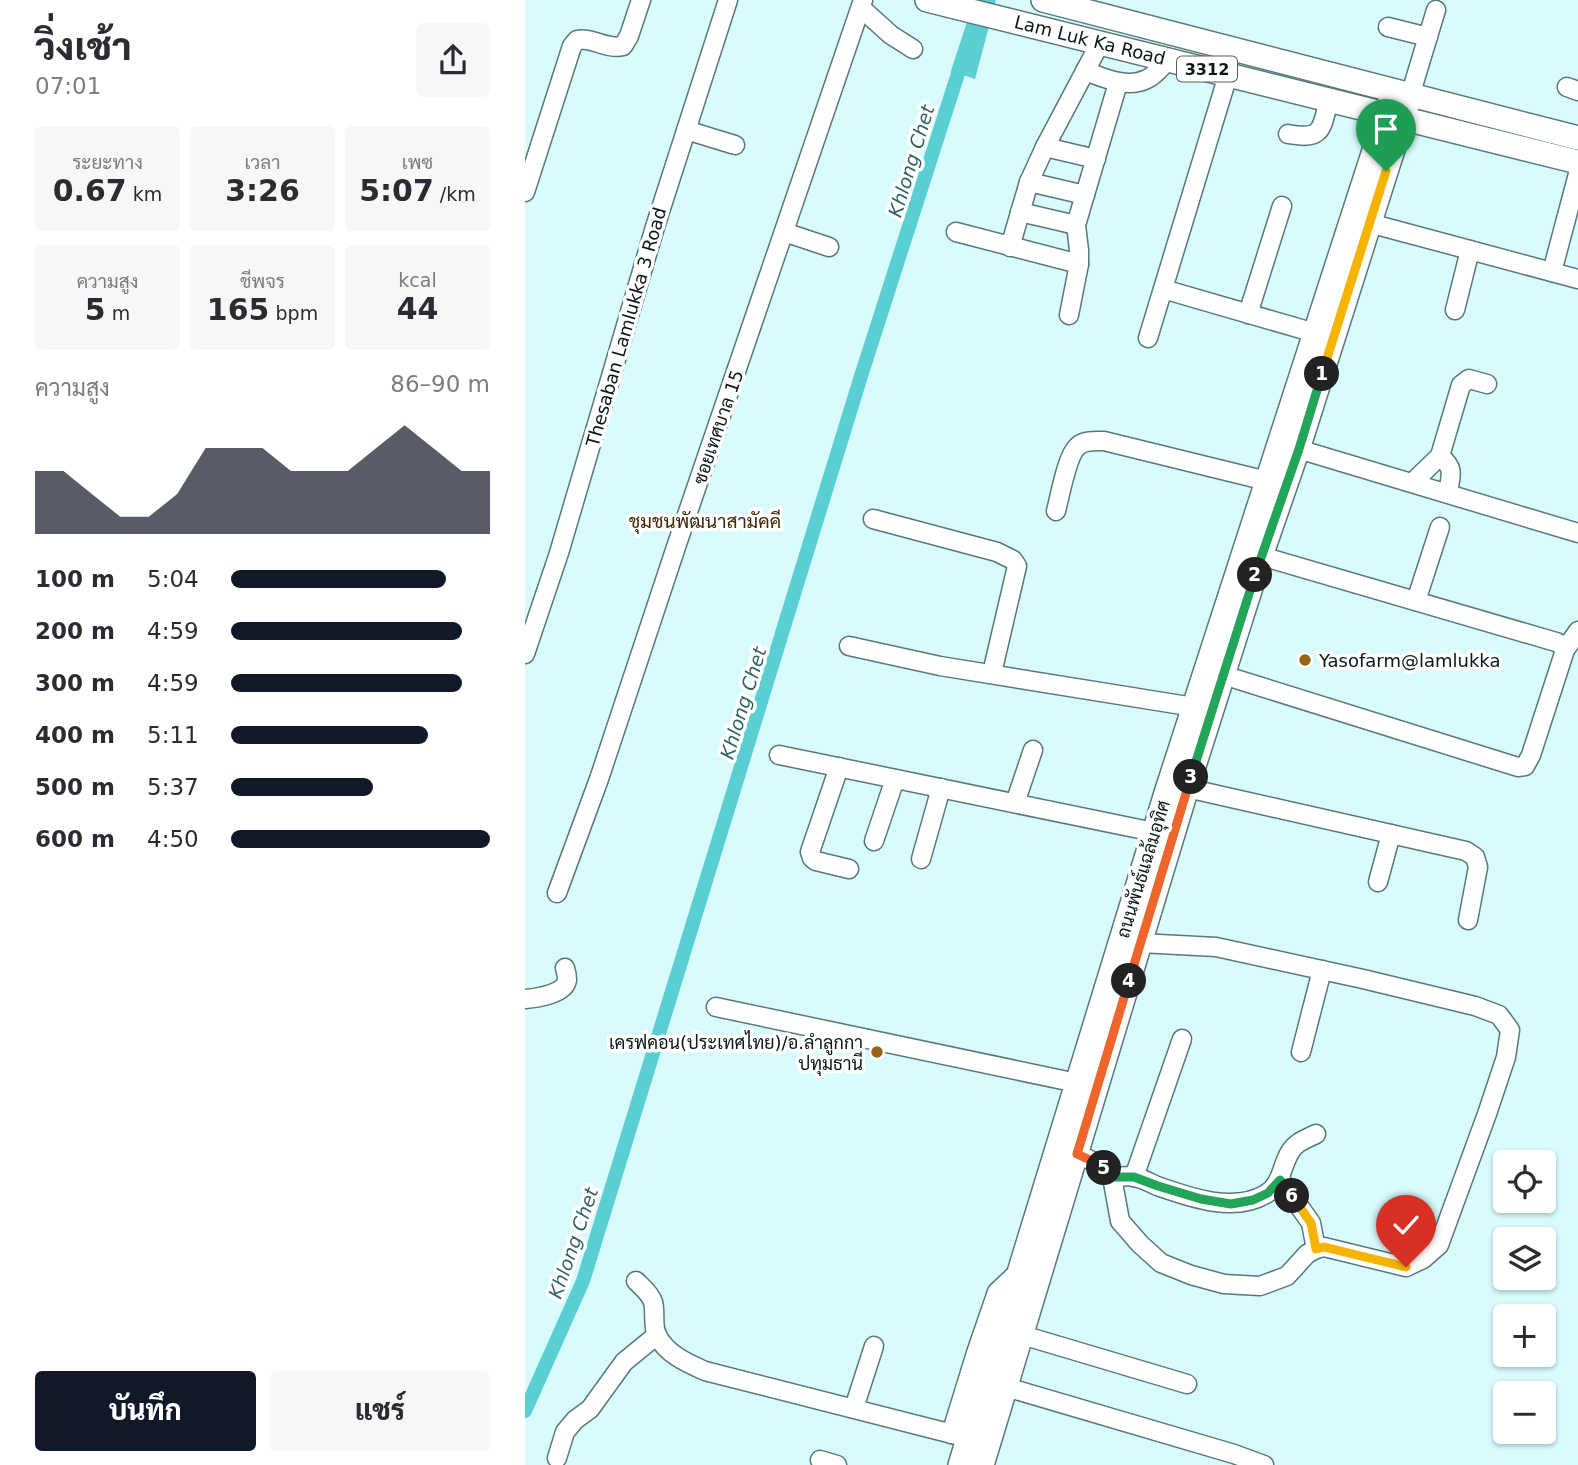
<!DOCTYPE html>
<html lang="th">
<head>
<meta charset="utf-8">
<style>
	:root { --surface:#fff; --page:#f7f7f7; --text:#2b2b33; --muted:#7c7c81; --accent:#111827 }
	body { margin:0; font-family:"DejaVu Sans",Sarabun,sans-serif; background:var(--page); color:var(--text); height:100vh; display:flex; flex-direction:column; font-size:26px; white-space:nowrap }
	* { box-sizing:border-box; margin:0 }
	p { font-size:23px; color:var(--muted) }
	.icon { flex:none; width:38px; height:38px; fill:none; stroke:currentColor; stroke-width:2; stroke-linecap:round; stroke-linejoin:round }
	.map { position:relative; flex:1; overflow:hidden }
	.details { display:flex; flex-direction:column; background:var(--surface); width:525px }
	.details>* { flex:none }
	.buttons { position:absolute; left:968px; top:1150px; display:grid; gap:14px }
	.buttons a { display:grid; place-items:center; width:63px; height:63px; border-radius:7px; background:var(--surface); box-shadow:0 2px 5px #0004; font-size:35px }
	.pin { position:absolute; display:grid; place-items:center; width:60px; height:60px; color:#fff; margin:-72px -30px; border-radius:50% 50% 50% 0; rotate:-45deg; box-shadow:0 0 7px #0007 }
	.pin .icon { rotate:45deg }
	.km { position:absolute; width:35px; height:35px; margin:-18px; border-radius:50%; background:#222; color:#fff; font-size:19px; line-height:35px; text-align:center }
	.round { display:grid; place-items:center; flex:none; width:74px; height:74px; border-radius:7px; background:var(--page) }
	.summary { display:flex; align-items:center; justify-content:space-between; height:119px; padding:0 35px }
	h1 { font-size:38px; font-weight:800; line-height:52px }
	.metrics { display:grid; grid-template-columns:repeat(3,1fr); gap:10px; height:119px; padding:7px 35px }
	.metrics div { display:grid; align-content:center; border-radius:7px; background:var(--page); text-align:center }
	.metrics b { font-size:30px; font-weight:800 }
	.metrics small { font-size:19px; font-weight:400 }
	.metrics p { font-size:19px }
	.chart { height:196px; padding:14px 35px }
	.chart p { display:flex; justify-content:space-between }
	.chart svg { width:100%; height:126px; margin-top:7px; fill:var(--accent); opacity:.7 }
	.primary-button { display:flex; gap:14px; margin-top:auto; padding:14px 35px }
	.primary-button a { flex:1; height:80px; border-radius:7px; background:var(--accent); color:#fff; font-size:28px; font-weight:800; line-height:80px; text-align:center }
	.primary-button a+a { background:var(--page); color:var(--text) }
	ul { padding:0 35px; list-style:none; font-size:23px }
	li { display:grid; grid-template-columns:112px 84px 1fr; align-items:center; height:52px }
	li i { height:18px; border-radius:9px; background:var(--accent) }
	main { display:flex; flex:1; min-height:0 }
	.map>svg:first-child { display:block }
</style>
</head>
<body>
<main>
<section class="details">
<div class="summary"><div><h1>วิ่งเช้า</h1><p>07:01</p></div><a class="round"><svg class="icon" aria-label="share" viewBox="0 0 24 24"><path d="M12 15V3M7 8l5-5 5 5M5 13v7h14v-7"/></svg></a></div>
<div class="metrics">
<div><p>ระยะทาง</p><b>0.67<small> km</small></b></div>
<div><p>เวลา</p><b>3:26</b></div>
<div><p>เพซ</p><b>5:07<small> /km</small></b></div>
</div>
<div class="metrics">
<div><p>ความสูง</p><b>5<small> m</small></b></div>
<div><p>ชีพจร</p><b>165<small> bpm</small></b></div>
<div><p>kcal</p><b>44</b></div>
</div>
<div class="chart"><p><span>ความสูง</span>86–90 m</p>
<svg viewBox="0 0 160 44" preserveAspectRatio="none"><path d="M0 44V22L10 22L20 30L30 38L40 38L50 30L60 14L70 14L80 14L90 22L100 22L110 22L120 14L130 6L140 14L150 22L160 22V44z"/></svg>
</div>
<ul>
<li><b>100 m</b>5:04<i style="width:83%"></i></li>
<li><b>200 m</b>4:59<i style="width:89%"></i></li>
<li><b>300 m</b>4:59<i style="width:89%"></i></li>
<li><b>400 m</b>5:11<i style="width:76%"></i></li>
<li><b>500 m</b>5:37<i style="width:55%"></i></li>
<li><b>600 m</b>4:50<i style="width:100%"></i></li>
</ul>
<div class="primary-button"><a>บันทึก</a><a>แชร์</a></div>
</section>
<div class="map">
<svg width="1053" height="1465" viewBox="0 0 1053 1465">
	<rect width="100%" height="100%" fill="#d8fbfd"/>
	<!-- water -->
	<polygon fill="#59cfd4" points="449,0 471,0 450,79 426,71"/>
	<g fill="none" stroke-linecap="round" stroke-linejoin="round">
		<!-- canal -->
		<polyline stroke="#59cfd4" stroke-width="14" points="0,1411 58,1281 336,376 438,58"/>
		<!-- minor casing -->
		<g stroke="#59787a" stroke-width="21">
			<g id="minor">
				<polyline points="336,8 366,35 388,49"/>
				<polyline points="863,27 903,37"/>
				<path d="M560 71C580 78 602 89 622 79 630 76 637 66 643 60"/>
				<polyline points="1042,87 1053,91"/>
				<polyline points="885,96 911,10"/>
				<polyline points="161,130 210,145"/>
				<path d="M763 134C798 140 796 130 804 100"/>
				<polyline points="520,147 571,159"/>
				<polyline points="504,182 560,195"/>
				<path d="M0 192 47 46 52 40C67 37 82 50 98 46L104 36 116 0"/>
				<polyline points="495,212 551,225"/>
				<polyline points="844,223 1053,279"/>
				<polyline points="259,232 304,247"/>
				<polyline points="431,232 554,264"/>
				<polyline points="485,247 504,182 520,147 575,43"/>
				<polyline points="1027,272 1053,174"/>
				<polyline points="638,289 790,333"/>
				<polyline points="930,310 945,250"/>
				<polyline points="723,314 757,206"/>
				<polyline points="544,315 554,264 554,250 551,225 593,83"/>
				<polyline points="623,338 703,75"/>
				<polyline points="773,449 1053,533"/>
				<path d="M915 456C930 469 926 474 923 492"/>
				<polyline points="888,482 915,456 936,385 944,379 962,384"/>
				<path d="M531 511C535 496 542 456 552 447 558 440 570 441 579 441L742 481"/>
				<polyline points="348,519 472,552 488,560 492,566 467,673"/>
				<polyline points="736,556 1031,642 1037,645 1040,650"/>
				<polyline points="891,601 915,527"/>
				<polyline points="324,646 415,666 669,707"/>
				<polyline points="0,654 34,553 130,227 203,0"/>
				<polyline points="698,675 993,767 1000,766 1006,755 1040,650 1053,631"/>
				<polyline points="254,755 629,832"/>
				<polyline points="314,767 285,852 287,858 291,861 324,869"/>
				<polyline points="662,788 941,851 950,857 953,867 943,920"/>
				<polyline points="490,803 508,750"/>
				<polyline points="349,841 370,779"/>
				<polyline points="396,859 416,788"/>
				<polyline points="853,882 866,834"/>
				<polyline points="32,893 74,779 152,544 338,0"/>
				<path d="M0 999C12 998 40 994 42 980 42 977 41 971 40 968"/>
				<polyline points="191,1007 552,1083"/>
				<polyline points="776,1052 797,970"/>
				<polyline points="552,1154 576,1165 587,1177 595,1221 615,1244 636,1263 666,1275 699,1284 735,1286 762,1276 782,1254 791,1249 799,1247 881,1267 898,1259 914,1245 962,1114 981,1057 985,1030 974,1015 950,1006 838,979 691,947 615,943"/>
				<path d="M587 1177C594 1177 603 1175 609 1177 618 1178 626 1184 635 1187 667 1198 709 1213 741 1194 757 1184 756 1167 765 1152 771 1142 781 1139 791 1134"/>
				<polyline points="609,1177 657,1039"/>
				<polyline points="755,1179 786,1223 791,1249"/>
				<path d="M111 1281C117 1287 125 1293 128 1302 131 1313 127 1325 132 1335 141 1354 162 1363 180 1371L443 1438"/>
				<polyline points="497,1335 662,1384"/>
				<polyline points="481,1387 709,1454 739,1465"/>
				<polyline points="329,1408 349,1346"/>
				<polyline points="426,1434 451,1353 472,1292 489,1276 493,1274"/>
				<polyline points="32,1458 40,1432 50,1420 65,1409 99,1362 132,1335"/>
				<polyline points="295,1460 312,1465"/>
			</g>
		</g>
		<!-- major casing -->
		<g stroke="#59787a" stroke-width="26">
			<g id="major">
				<polyline points="402,0 1053,162"/>
				<polyline points="518,0 1053,138"/>
				<polyline points="435,1465 641,793 868,92"/>
				<polyline points="457,1465 662,788 736,556 773,449 885,96"/>
			</g>
		</g>
		<!-- minor -->
		<use href="#minor" stroke="#fff" stroke-width="18"/>
		<!-- major -->
		<use href="#major" stroke="#fff" stroke-width="23"/>
	</g>
	<g fill="none" stroke-linecap="round" stroke-linejoin="round">
		<!-- split-1 casing -->
		<g stroke="#fff" stroke-width="14">
			<polyline id="split-1" points="797,374 861,171"/>
		</g>
		<!-- split-2 casing -->
		<g stroke="#fff" stroke-width="14">
			<polyline id="split-2" points="730,575 774,449 797,374"/>
		</g>
		<!-- split-3 casing -->
		<g stroke="#fff" stroke-width="14">
			<polyline id="split-3" points="666,777 730,575"/>
		</g>
		<!-- split-4 casing -->
		<g stroke="#fff" stroke-width="14">
			<polyline id="split-4" points="604,981 666,777"/>
		</g>
		<!-- split-5 casing -->
		<g stroke="#fff" stroke-width="14">
			<polyline id="split-5" points="579,1168 576,1165 552,1154 604,981"/>
		</g>
		<!-- split-6 casing -->
		<g stroke="#fff" stroke-width="14">
			<polyline id="split-6" points="579,1168 587,1177 609,1177 633,1186 676,1199 706,1204 728,1200 743,1193 755,1180 767,1196"/>
		</g>
		<!-- split-7 casing -->
		<g stroke="#fff" stroke-width="14">
			<polyline id="split-7" points="767,1196 786,1223 791,1249 799,1247 881,1267"/>
		</g>
		<!-- split-1 -->
		<use href="#split-1" stroke="#f5b400" stroke-width="9"/>
		<!-- split-2 -->
		<use href="#split-2" stroke="#22a559" stroke-width="9"/>
		<!-- split-3 -->
		<use href="#split-3" stroke="#22a559" stroke-width="9"/>
		<!-- split-4 -->
		<use href="#split-4" stroke="#f0652b" stroke-width="9"/>
		<!-- split-5 -->
		<use href="#split-5" stroke="#f0652b" stroke-width="9"/>
		<!-- split-6 -->
		<use href="#split-6" stroke="#22a559" stroke-width="9"/>
		<!-- split-7 -->
		<use href="#split-7" stroke="#f5b400" stroke-width="9"/>
	</g>
	<!-- markers -->
	<g fill="#976418" stroke="#fff" stroke-width="2.5">
		<circle cx="780" cy="660" r="7"/>
		<circle cx="352" cy="1052" r="7"/>
	</g>
	<g text-anchor="middle" dominant-baseline="central" stroke-width="7" stroke-linejoin="round" paint-order="stroke">
		<!-- shield labels -->
		<rect fill="#fff" stroke="#545c5d" stroke-width="2" x="652" y="56.5" width="60" height="25" rx="5"/>
		<g font-size="16" font-weight="bold" fill="#0a1617">
			<text x="682" y="69">3312</text>
		</g>
		<!-- street labels -->
		<g font-size="18" fill="#0a1617" stroke="#fff">
			<text transform="translate(565 40) rotate(14)">Lam Luk Ka Road</text>
			<text transform="translate(101 327) rotate(-74)">Thesaban Lamlukka 3 Road</text>
			<text transform="translate(193 427) rotate(-71)">ซอยเทศบาล 15</text>
			<text transform="translate(618 869) rotate(-73)">ถนนพันธ์แฉล้มอุทิศ</text>
		</g>
		<!-- poi labels -->
		<g font-size="18" fill="#0a1617" stroke="#fff" text-anchor="start">
			<text x="794" y="660">Yasofarm@lamlukka</text>
			<text x="338" y="1042" text-anchor="end">เครฟคอน(ประเทศไทย)/อ.ลำลูกกา<tspan x="338" dy="21">ปทุมธานี</tspan></text>
		</g>
		<!-- water labels -->
		<g font-size="19" font-style="italic" fill="#2f6163" stroke="#fff">
			<text transform="translate(386 161) rotate(-73)">Khlong Chet</text>
			<text transform="translate(218 703) rotate(-73)">Khlong Chet</text>
			<text transform="translate(48 1243) rotate(-71)">Khlong Chet</text>
		</g>
		<!-- neighbourhood labels -->
		<g font-size="19" fill="#412905" stroke="#fff">
			<text x="180" y="521">ชุมชนพัฒนาสามัคคี</text>
		</g>
	</g>
</svg>
<div class="buttons">
<a><svg class="icon" aria-label="locate" viewBox="0 0 24 24"><circle cx="12" cy="12" r="6"/><path d="M12 2v4M12 18v4M2 12h4M18 12h4"/></svg></a>
<a><svg class="icon" aria-label="layers" viewBox="0 0 24 24"><path d="M12 4l9 5-9 5-9-5zM3 14l9 5 9-5"/></svg></a>
<a>+</a>
<a>−</a>
</div>
<div class="pin" style="left:861px;top:171px;background:#1e9e55"><svg class="icon" aria-label="arrive" viewBox="0 0 24 24"><path d="M6 21V4h12l-3 4 3 4H6"/></svg></div>
<div class="pin" style="left:881px;top:1267px;background:#d93025"><svg class="icon" aria-label="check" viewBox="0 0 24 24"><path d="M5 12l5 5 9-10"/></svg></div>
<b class="km" style="left:797px;top:374px">1</b>
<b class="km" style="left:730px;top:575px">2</b>
<b class="km" style="left:666px;top:777px">3</b>
<b class="km" style="left:604px;top:981px">4</b>
<b class="km" style="left:579px;top:1168px">5</b>
<b class="km" style="left:767px;top:1196px">6</b>
</div>
</main>
</body>
</html>
